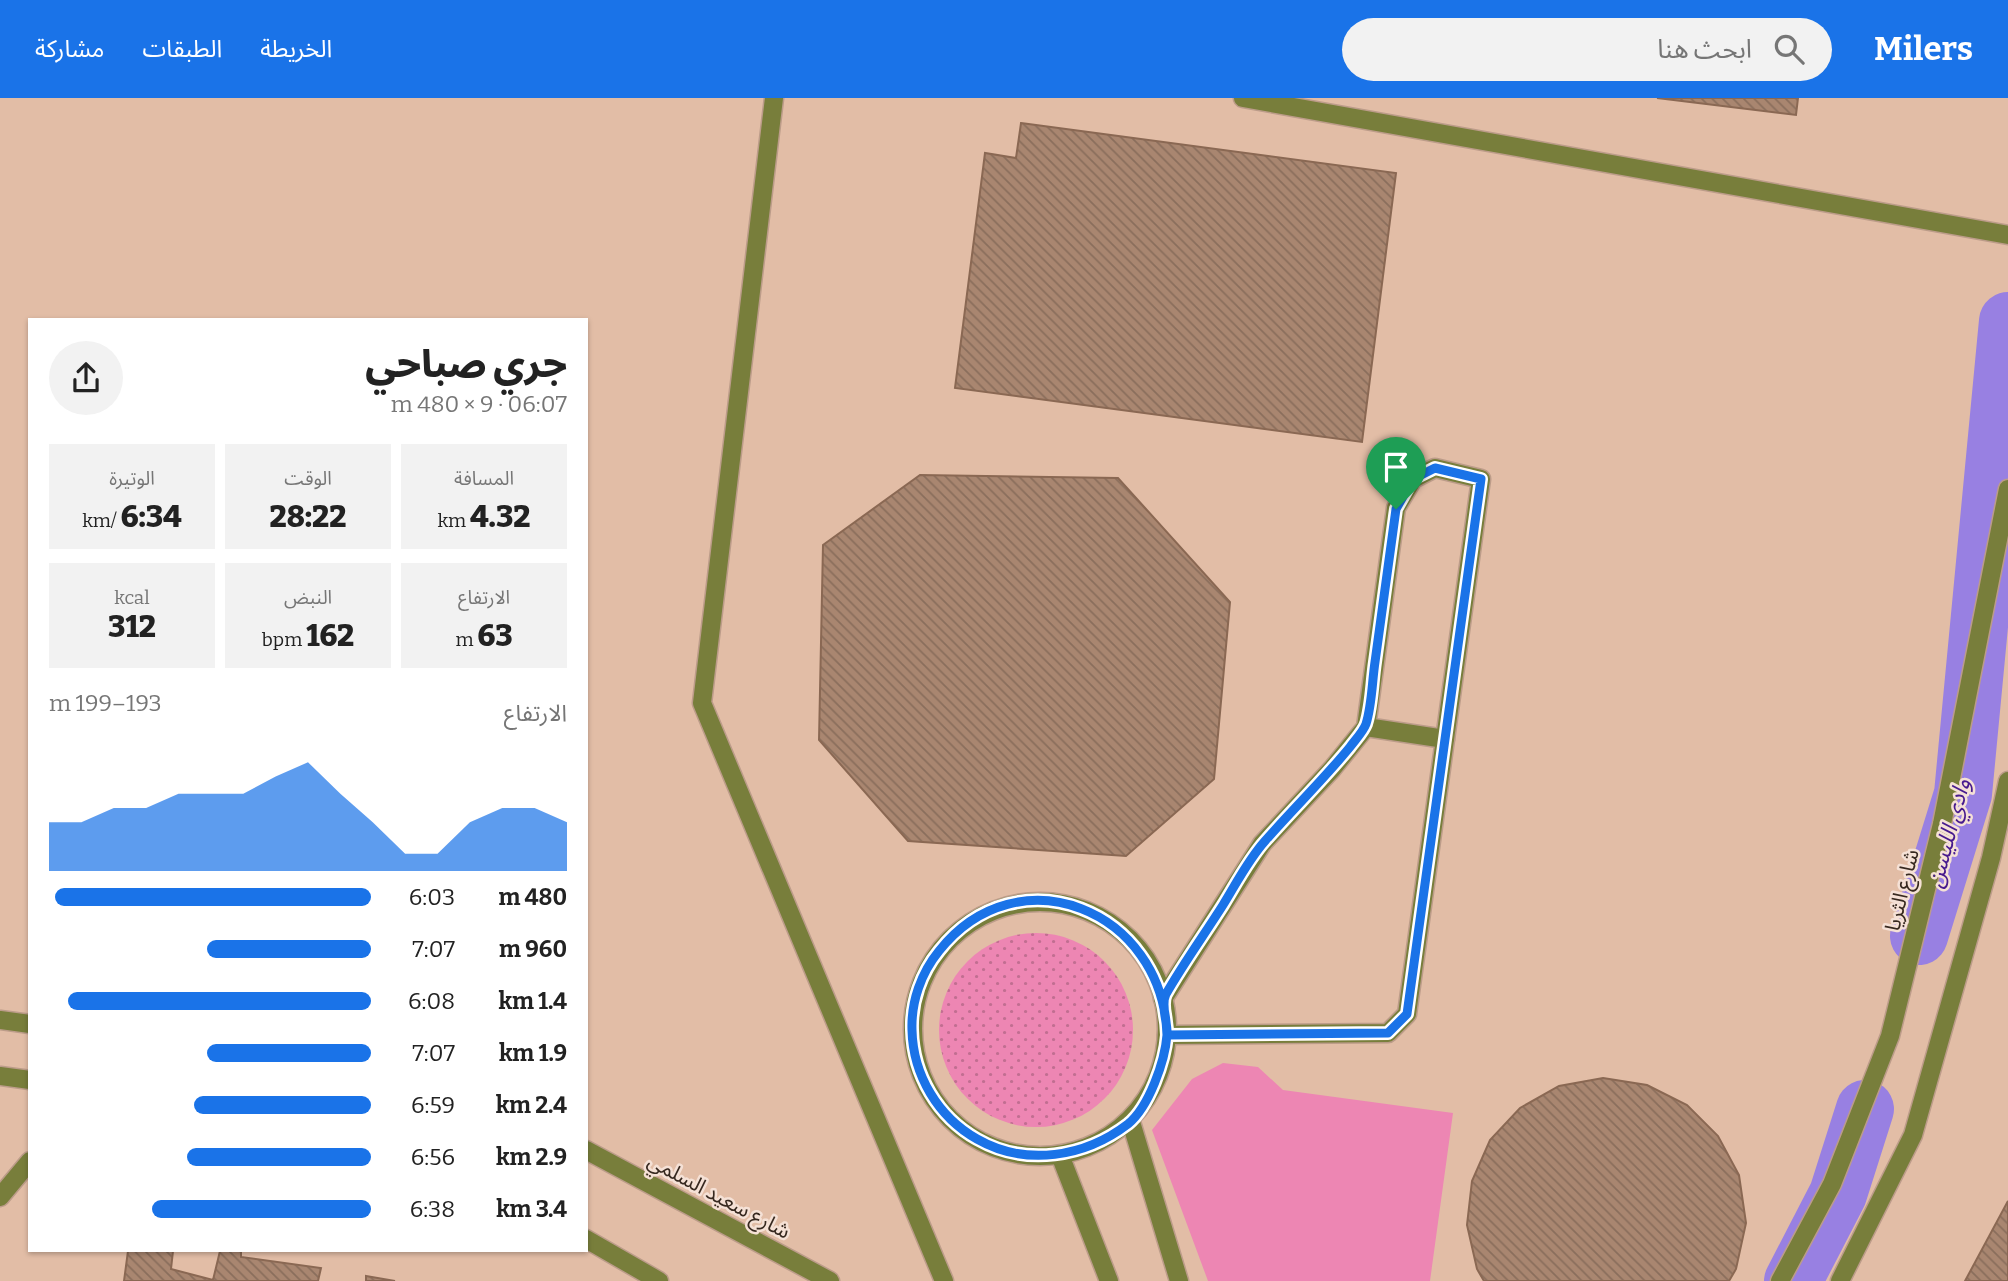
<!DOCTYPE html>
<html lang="ar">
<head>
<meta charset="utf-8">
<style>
	:root { --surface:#fff; --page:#f2f2f2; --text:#222; --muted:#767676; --accent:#1a73e8 }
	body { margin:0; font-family:Bitter,"Noto Sans Arabic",serif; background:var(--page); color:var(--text); direction:rtl; height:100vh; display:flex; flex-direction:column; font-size:26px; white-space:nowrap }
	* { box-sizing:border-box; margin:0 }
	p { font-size:23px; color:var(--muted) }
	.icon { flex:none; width:38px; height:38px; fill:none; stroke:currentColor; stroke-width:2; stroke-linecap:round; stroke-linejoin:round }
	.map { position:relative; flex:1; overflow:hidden; direction:ltr }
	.sheet { position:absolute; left:28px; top:220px; width:560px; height:934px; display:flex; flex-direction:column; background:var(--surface); border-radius:0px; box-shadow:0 2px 5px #0004; direction:rtl }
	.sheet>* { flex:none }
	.pin { position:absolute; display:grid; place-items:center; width:60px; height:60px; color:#fff; margin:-72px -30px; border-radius:50% 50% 50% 0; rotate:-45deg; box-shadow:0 0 7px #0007 }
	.pin .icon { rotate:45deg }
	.round { display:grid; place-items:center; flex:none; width:74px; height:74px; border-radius:37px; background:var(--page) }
	.headline { display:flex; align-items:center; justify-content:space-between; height:119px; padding:0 21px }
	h1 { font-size:38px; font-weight:800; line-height:52px }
	.figures { display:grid; grid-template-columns:repeat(3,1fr); gap:10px; height:119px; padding:7px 21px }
	.figures div { display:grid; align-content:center; border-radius:0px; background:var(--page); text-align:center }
	.figures b { font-size:30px; font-weight:800 }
	.figures small { font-size:19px; font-weight:400 }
	.figures p { font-size:19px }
	.chart { height:196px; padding:14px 21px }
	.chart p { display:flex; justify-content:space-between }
	.chart svg { width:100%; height:126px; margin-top:7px; fill:var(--accent); opacity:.7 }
	ul { padding:0 21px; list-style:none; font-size:23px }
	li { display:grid; grid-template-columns:112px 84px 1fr; align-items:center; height:52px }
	li i { height:18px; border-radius:9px; background:var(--accent) }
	header { display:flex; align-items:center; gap:42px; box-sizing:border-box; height:98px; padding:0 35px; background:var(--accent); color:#fff }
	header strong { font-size:33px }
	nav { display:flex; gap:38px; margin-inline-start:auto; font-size:24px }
	.search { width:490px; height:63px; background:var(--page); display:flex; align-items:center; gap:18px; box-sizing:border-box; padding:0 24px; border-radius:38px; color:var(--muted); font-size:26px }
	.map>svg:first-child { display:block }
</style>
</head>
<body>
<header>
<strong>Milers</strong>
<div class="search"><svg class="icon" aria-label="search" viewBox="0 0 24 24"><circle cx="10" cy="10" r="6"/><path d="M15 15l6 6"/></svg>ابحث هنا</div>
<nav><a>الخريطة</a><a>الطبقات</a><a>مشاركة</a></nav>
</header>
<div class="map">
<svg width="2008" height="1183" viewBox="0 0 2008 1183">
	<defs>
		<pattern id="grass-dots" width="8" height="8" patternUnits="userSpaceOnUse" patternTransform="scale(1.75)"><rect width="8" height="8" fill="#ed86b3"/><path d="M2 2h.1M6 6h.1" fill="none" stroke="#c16e91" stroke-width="1.8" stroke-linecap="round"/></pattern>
		<pattern id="building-back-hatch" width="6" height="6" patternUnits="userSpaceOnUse" patternTransform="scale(1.75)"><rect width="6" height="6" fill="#a98670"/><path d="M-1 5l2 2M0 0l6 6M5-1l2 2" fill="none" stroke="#8a6e5c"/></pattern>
	</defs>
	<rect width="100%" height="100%" fill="#e2bda6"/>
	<!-- grass -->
	<circle fill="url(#grass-dots)" cx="1036" cy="932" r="97"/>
	<!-- park -->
	<polygon fill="#ed86b3" points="1223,965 1258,969 1283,992 1453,1015 1430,1183 1208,1183 1152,1032 1192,981"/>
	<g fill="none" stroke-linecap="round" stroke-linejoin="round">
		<!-- river -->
		<g stroke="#9880e2" stroke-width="58">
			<polyline points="1919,838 1963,696 2008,223"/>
			<polyline points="1793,1183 1838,1096 1865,1011"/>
		</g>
	</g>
	<!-- building -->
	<g fill="url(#building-back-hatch)" stroke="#8a6853" stroke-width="2">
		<polygon points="1657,0 1798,0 1796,17"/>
		<polygon points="1021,25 1396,75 1362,344 955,290 985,55 1016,60"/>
		<polygon points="920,377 1118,380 1230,504 1214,681 1126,758 908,743 819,642 823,447"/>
		<polygon points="1603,980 1647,987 1687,1007 1718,1038 1739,1077 1746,1125 1736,1171 1729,1183 1484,1183 1477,1171 1467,1127 1472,1083 1490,1042 1520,1010 1559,988"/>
		<polygon points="2008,1103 2008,1183 1965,1183"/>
		<polygon points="128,1153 173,1153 171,1171 213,1182 220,1153 241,1153 241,1159 321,1170 318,1183 124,1183"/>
		<polygon points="366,1178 395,1183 366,1183"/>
	</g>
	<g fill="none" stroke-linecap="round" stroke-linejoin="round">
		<!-- minor casing -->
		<g stroke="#bc9c89" stroke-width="21">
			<g id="minor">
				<polyline points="774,0 702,605 944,1183"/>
				<polyline points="1243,0 2008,137"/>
				<polyline points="1366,629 1445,641"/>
				<circle cx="1040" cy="931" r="127"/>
				<polyline points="1163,901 1262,746 1332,671 1366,629 1396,410 1413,381 1435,370 1481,381 1407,916 1388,935 1167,937"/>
				<polyline points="0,922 30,926"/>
				<polyline points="0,978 30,982"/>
				<polyline points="1131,1024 1179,1183"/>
				<polyline points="586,1052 830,1183"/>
				<polyline points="1060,1057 1109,1183"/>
				<polyline points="0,1099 30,1063"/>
				<polyline points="586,1141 659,1183"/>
				<polyline points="1780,1183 1832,1086 1890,938 1942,726 2008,391"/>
				<polyline points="1840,1183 1913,1037 1991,760 2008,683"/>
			</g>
		</g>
		<!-- minor -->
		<use href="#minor" stroke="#787e3b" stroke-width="18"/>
	</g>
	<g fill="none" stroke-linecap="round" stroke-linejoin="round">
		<!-- route casing -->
		<g stroke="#fff" stroke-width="14">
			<path id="route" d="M1396 411C1389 462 1382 513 1375 564 1372 584 1372 607 1366 626 1363 634 1355 642 1350 649 1323 682 1293 711 1265 743 1248 762 1236 786 1223 807 1204 837 1183 866 1166 896 1160 907 1168 924 1167 937 1165 963 1149 1009 1128 1026 1085 1059 1026 1069 977 1041 938 1019 913 977 912 932 911 904 921 875 939 853 1018 753 1163 812 1167 937L1388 935 1407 916 1481 381 1435 370 1413 381 1396 411"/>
		</g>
		<!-- route -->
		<use href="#route" stroke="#1a73e8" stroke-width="9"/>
	</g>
	<g text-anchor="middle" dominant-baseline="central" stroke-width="5" stroke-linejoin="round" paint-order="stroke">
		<!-- street labels -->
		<g font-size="21" fill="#372920" stroke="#f5e1d6">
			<text transform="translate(1902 792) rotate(-76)">شارع الثريا</text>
			<text transform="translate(719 1098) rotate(28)">شارع سعيد السلمي</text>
		</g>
		<!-- water labels -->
		<g font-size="23" font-style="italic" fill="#471a8e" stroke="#f5e1d6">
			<text transform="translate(1948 735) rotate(-75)">وادي الليسن</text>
		</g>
	</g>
</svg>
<div class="pin" style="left:1396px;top:411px;background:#1e9e55"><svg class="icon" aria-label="arrive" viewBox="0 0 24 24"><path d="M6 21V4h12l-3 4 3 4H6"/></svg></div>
<section class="sheet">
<div class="headline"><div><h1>جري صباحي</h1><p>06:07 · 9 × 480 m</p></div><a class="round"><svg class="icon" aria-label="share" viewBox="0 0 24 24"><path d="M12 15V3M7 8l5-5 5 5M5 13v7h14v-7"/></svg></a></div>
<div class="figures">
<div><p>المسافة</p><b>4.32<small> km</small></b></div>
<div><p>الوقت</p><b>28:22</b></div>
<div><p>الوتيرة</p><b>6:34<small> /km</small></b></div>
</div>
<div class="figures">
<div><p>الارتفاع</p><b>63<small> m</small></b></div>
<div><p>النبض</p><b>162<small> bpm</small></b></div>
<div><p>kcal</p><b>312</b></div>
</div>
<div class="chart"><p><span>الارتفاع</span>193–199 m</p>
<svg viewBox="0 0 160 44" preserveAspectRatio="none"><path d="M0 44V27L10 27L20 22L30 22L40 17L50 17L60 17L70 11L80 6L90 17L100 27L110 38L120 38L130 27L140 22L150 22L160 27V44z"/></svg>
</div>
<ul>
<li><b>480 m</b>6:03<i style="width:98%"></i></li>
<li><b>960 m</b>7:07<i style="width:51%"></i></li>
<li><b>1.4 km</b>6:08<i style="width:94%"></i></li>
<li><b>1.9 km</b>7:07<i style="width:51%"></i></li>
<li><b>2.4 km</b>6:59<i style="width:55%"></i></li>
<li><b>2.9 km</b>6:56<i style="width:57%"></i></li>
<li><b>3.4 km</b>6:38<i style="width:68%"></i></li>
</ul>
</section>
</div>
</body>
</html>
